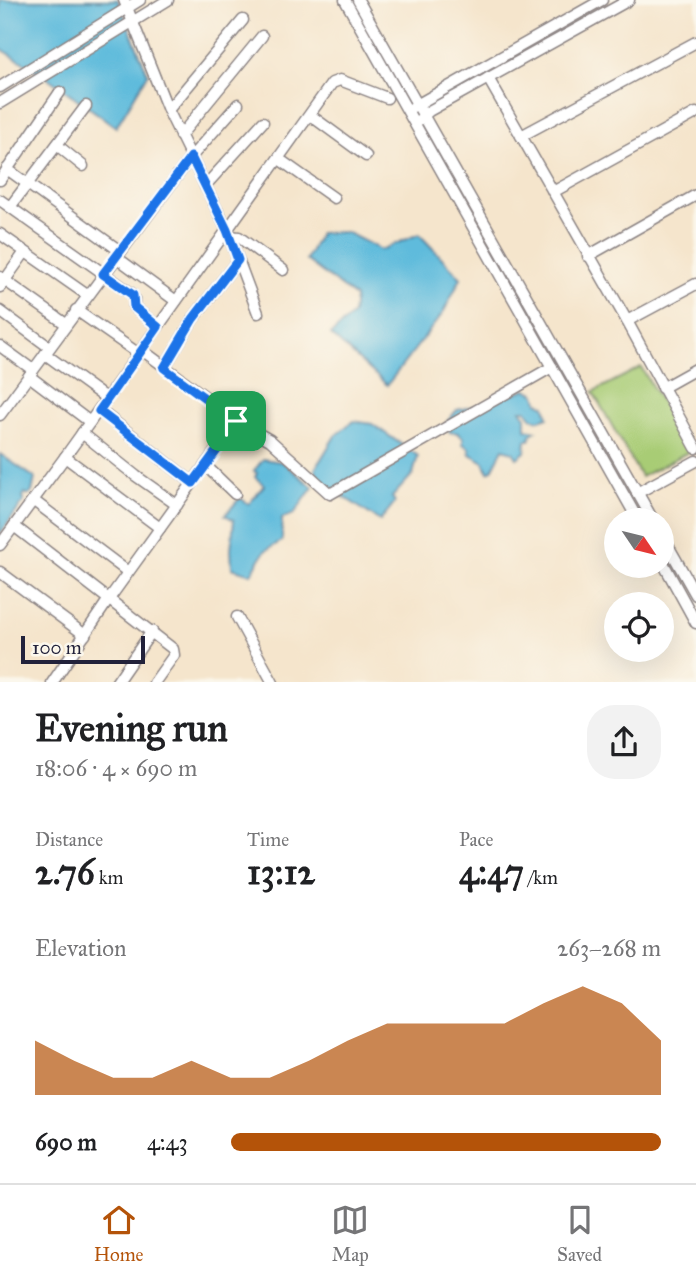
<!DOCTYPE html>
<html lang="en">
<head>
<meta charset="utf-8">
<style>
	:root { --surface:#fff; --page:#f2f2f2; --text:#202124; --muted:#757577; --line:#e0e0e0; --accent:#b45309 }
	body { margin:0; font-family:"IM FELL Great Primer",serif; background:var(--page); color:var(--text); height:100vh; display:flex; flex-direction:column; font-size:26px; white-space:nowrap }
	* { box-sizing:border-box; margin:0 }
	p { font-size:23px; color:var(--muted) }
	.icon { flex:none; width:38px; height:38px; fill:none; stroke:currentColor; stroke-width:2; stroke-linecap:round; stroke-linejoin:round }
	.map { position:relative; height:682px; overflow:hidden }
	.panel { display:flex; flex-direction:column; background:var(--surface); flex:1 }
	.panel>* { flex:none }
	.needle { width:46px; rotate:125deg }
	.buttons { position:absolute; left:604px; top:508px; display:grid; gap:14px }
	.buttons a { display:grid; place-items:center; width:70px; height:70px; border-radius:50%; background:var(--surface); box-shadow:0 7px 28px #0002; font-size:35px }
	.scale { position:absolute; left:21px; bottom:18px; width:124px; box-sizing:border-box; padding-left:7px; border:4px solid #22223b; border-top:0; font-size:19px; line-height:24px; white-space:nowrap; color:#22223b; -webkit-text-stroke:5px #fbf7ec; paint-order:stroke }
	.pin { position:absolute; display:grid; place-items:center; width:60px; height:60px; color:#fff; margin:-30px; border-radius:14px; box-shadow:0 4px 10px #0006 }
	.round { display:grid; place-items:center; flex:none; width:74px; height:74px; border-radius:28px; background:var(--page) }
	.head { display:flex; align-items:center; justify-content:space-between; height:119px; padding:0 35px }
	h1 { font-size:38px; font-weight:800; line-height:52px }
	.stats { display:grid; grid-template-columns:repeat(3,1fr); gap:10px; height:119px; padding:7px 35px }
	.stats div { display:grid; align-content:center }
	.stats b { font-size:35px; font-weight:800 }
	.stats small { font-size:19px; font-weight:400 }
	.stats p { font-size:19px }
	.chart { height:196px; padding:14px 35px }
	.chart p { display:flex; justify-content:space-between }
	.chart svg { width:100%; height:126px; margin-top:7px; fill:var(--accent); opacity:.7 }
	ul { padding:0 35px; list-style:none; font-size:23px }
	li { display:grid; grid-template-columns:112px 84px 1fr; align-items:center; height:52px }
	li i { height:18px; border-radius:9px; background:var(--accent) }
	.dock { display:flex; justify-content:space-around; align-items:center; height:98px; border-top:2px solid var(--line); background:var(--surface); font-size:19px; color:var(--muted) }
	.dock a { display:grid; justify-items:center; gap:4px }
	.dock .selected { color:var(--accent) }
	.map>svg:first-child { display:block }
</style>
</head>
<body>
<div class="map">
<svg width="696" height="683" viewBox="0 0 696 683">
	<rect width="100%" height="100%" fill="#fbf7ec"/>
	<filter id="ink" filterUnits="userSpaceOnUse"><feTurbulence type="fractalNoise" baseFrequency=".0143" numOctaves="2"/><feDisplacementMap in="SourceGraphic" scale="14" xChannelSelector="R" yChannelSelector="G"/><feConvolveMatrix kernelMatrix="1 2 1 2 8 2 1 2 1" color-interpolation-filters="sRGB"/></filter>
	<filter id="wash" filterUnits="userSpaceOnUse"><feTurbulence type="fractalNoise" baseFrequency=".00686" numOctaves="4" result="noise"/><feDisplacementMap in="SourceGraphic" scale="28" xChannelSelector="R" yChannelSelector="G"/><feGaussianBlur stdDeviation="1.57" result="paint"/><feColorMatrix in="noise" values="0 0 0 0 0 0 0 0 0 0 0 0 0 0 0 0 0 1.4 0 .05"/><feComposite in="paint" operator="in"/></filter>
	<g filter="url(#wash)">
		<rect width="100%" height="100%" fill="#f5e5cc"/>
		<!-- green -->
		<polygon fill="#a8cc75" stroke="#657758" stroke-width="2" points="641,367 690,451 641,477 593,392"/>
		<!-- water -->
		<g fill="#5ebbdc" stroke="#406e8c" stroke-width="2">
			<polygon points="0,0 118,0 148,74 116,127 48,78 0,48"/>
			<polygon points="346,232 381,250 419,234 461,278 443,313 387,385 331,335 353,314 355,297 306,260 320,233"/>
			<polygon points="526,389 536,394 538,402 545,406 548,417 539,420 532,418 526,410 521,410 526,417 526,429 536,431 531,434 530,440 526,440 525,452 517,458 513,452 503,449 492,470 488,472 484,462 470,454 469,448 463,444 463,438 458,433 449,432 446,423 457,410 486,404"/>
			<polygon points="353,421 372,424 418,456 413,474 392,497 395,502 380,521 320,481 315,469 335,436"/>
			<polygon points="0,454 35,478 32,492 29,495 25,493 22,498 24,501 0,534"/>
			<polygon points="263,459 282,462 313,487 294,514 282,518 282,541 265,551 251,574 232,568 231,549 234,520 225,515 240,498 249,504 264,485 255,477 257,473 254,471"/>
		</g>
	</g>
	<g filter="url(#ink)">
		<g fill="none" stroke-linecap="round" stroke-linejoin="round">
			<!-- minor casing -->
			<g stroke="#8c8484" stroke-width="13">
				<g id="minor">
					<polyline points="124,0 168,110 227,230 258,313"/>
					<polyline points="345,0 638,520"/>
					<polyline points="358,0 653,520"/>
					<polyline points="488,78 627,321 696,448"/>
					<polyline points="0,87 140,0"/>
					<polyline points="0,103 168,0"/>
					<polyline points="413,107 602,0"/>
					<polyline points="168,110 243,20"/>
					<polyline points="310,115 366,156"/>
					<polyline points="419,120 429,111 629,0"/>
					<polyline points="180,136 262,36"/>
					<polyline points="521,136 696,42"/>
					<polyline points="57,145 83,166"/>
					<polyline points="279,159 334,198"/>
					<polyline points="7,169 120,251"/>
					<polyline points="0,180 60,92"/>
					<polyline points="205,186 263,122"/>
					<polyline points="553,192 696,113"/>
					<polyline points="0,200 131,293 134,298 134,307 158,327"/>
					<polyline points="10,207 86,106"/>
					<polyline points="0,234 87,295"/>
					<polyline points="229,236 239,237 283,270"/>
					<polyline points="588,256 696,195"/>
					<polyline points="116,257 176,301"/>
					<polyline points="0,277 66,324"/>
					<polyline points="0,287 25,252"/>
					<polyline points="76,310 139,354"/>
					<polyline points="0,311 49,347"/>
					<polyline points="627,321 696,284"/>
					<polyline points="0,346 33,370"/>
					<polyline points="45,354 107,399"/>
					<polyline points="164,368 193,319 238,260"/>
					<polyline points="29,376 90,422"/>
					<polyline points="662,388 696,369"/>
					<polyline points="99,410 193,483"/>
					<polyline points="0,415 191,157 238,104"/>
					<polyline points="236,421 270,440 330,494 552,367"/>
					<polyline points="82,433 136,476 177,505"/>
					<polyline points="65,457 160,528"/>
					<polyline points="206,466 235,494"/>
					<polyline points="637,493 696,461"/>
					<polyline points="34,501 128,572"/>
					<polyline points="14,526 173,649 174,655 154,683"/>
					<polyline points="662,535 696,595"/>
					<polyline points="0,545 65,457 332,83 340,80 387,98"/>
					<polyline points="662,561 696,623"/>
					<polyline points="0,572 85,635"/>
					<polyline points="237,617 273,683"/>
					<polyline points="52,683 109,599 235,424 234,418 142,350"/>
					<polyline points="116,683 152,631"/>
				</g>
			</g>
			<!-- minor -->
			<use href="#minor" stroke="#fff" stroke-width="10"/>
		</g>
	</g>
	<g fill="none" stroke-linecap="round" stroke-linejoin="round" filter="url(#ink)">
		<!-- route casing -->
		<g stroke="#fff" stroke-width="14">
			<polygon id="route" points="191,157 227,230 238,260 193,319 164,368 236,421 234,427 193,483 99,411 158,327 134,307 133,295 103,274"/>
		</g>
		<!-- route -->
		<use href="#route" stroke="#1a73e8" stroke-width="9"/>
	</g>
</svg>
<div class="buttons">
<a><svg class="needle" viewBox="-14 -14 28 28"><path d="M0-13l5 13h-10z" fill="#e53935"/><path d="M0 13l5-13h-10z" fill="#757577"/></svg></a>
<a><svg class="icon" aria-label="locate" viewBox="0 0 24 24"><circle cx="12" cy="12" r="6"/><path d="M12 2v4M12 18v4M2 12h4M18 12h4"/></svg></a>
</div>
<div class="scale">100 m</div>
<div class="pin" style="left:236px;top:421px;background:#1e9e55"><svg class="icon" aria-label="arrive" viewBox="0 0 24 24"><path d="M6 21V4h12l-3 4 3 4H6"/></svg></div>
</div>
<section class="panel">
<div class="head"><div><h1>Evening run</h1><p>18:06 · 4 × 690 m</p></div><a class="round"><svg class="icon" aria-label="share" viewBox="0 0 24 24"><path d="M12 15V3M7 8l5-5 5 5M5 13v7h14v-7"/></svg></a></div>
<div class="stats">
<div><p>Distance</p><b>2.76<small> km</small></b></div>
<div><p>Time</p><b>13:12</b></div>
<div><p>Pace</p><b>4:47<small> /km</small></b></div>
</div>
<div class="chart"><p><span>Elevation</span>263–268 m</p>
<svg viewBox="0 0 160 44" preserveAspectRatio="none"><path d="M0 44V25L10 32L20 38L30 38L40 32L50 38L60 38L70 32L80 25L90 19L100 19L110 19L120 19L130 12L140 6L150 12L160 25V44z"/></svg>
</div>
<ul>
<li><b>690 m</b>4:43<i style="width:100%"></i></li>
</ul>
</section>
<nav class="dock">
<a class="selected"><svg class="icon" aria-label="home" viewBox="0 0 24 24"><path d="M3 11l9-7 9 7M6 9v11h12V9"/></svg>Home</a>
<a><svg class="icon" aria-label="map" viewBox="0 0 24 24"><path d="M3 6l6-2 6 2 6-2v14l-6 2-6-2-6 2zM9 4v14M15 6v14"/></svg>Map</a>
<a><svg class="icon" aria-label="saved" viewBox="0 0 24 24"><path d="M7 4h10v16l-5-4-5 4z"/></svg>Saved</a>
</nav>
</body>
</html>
